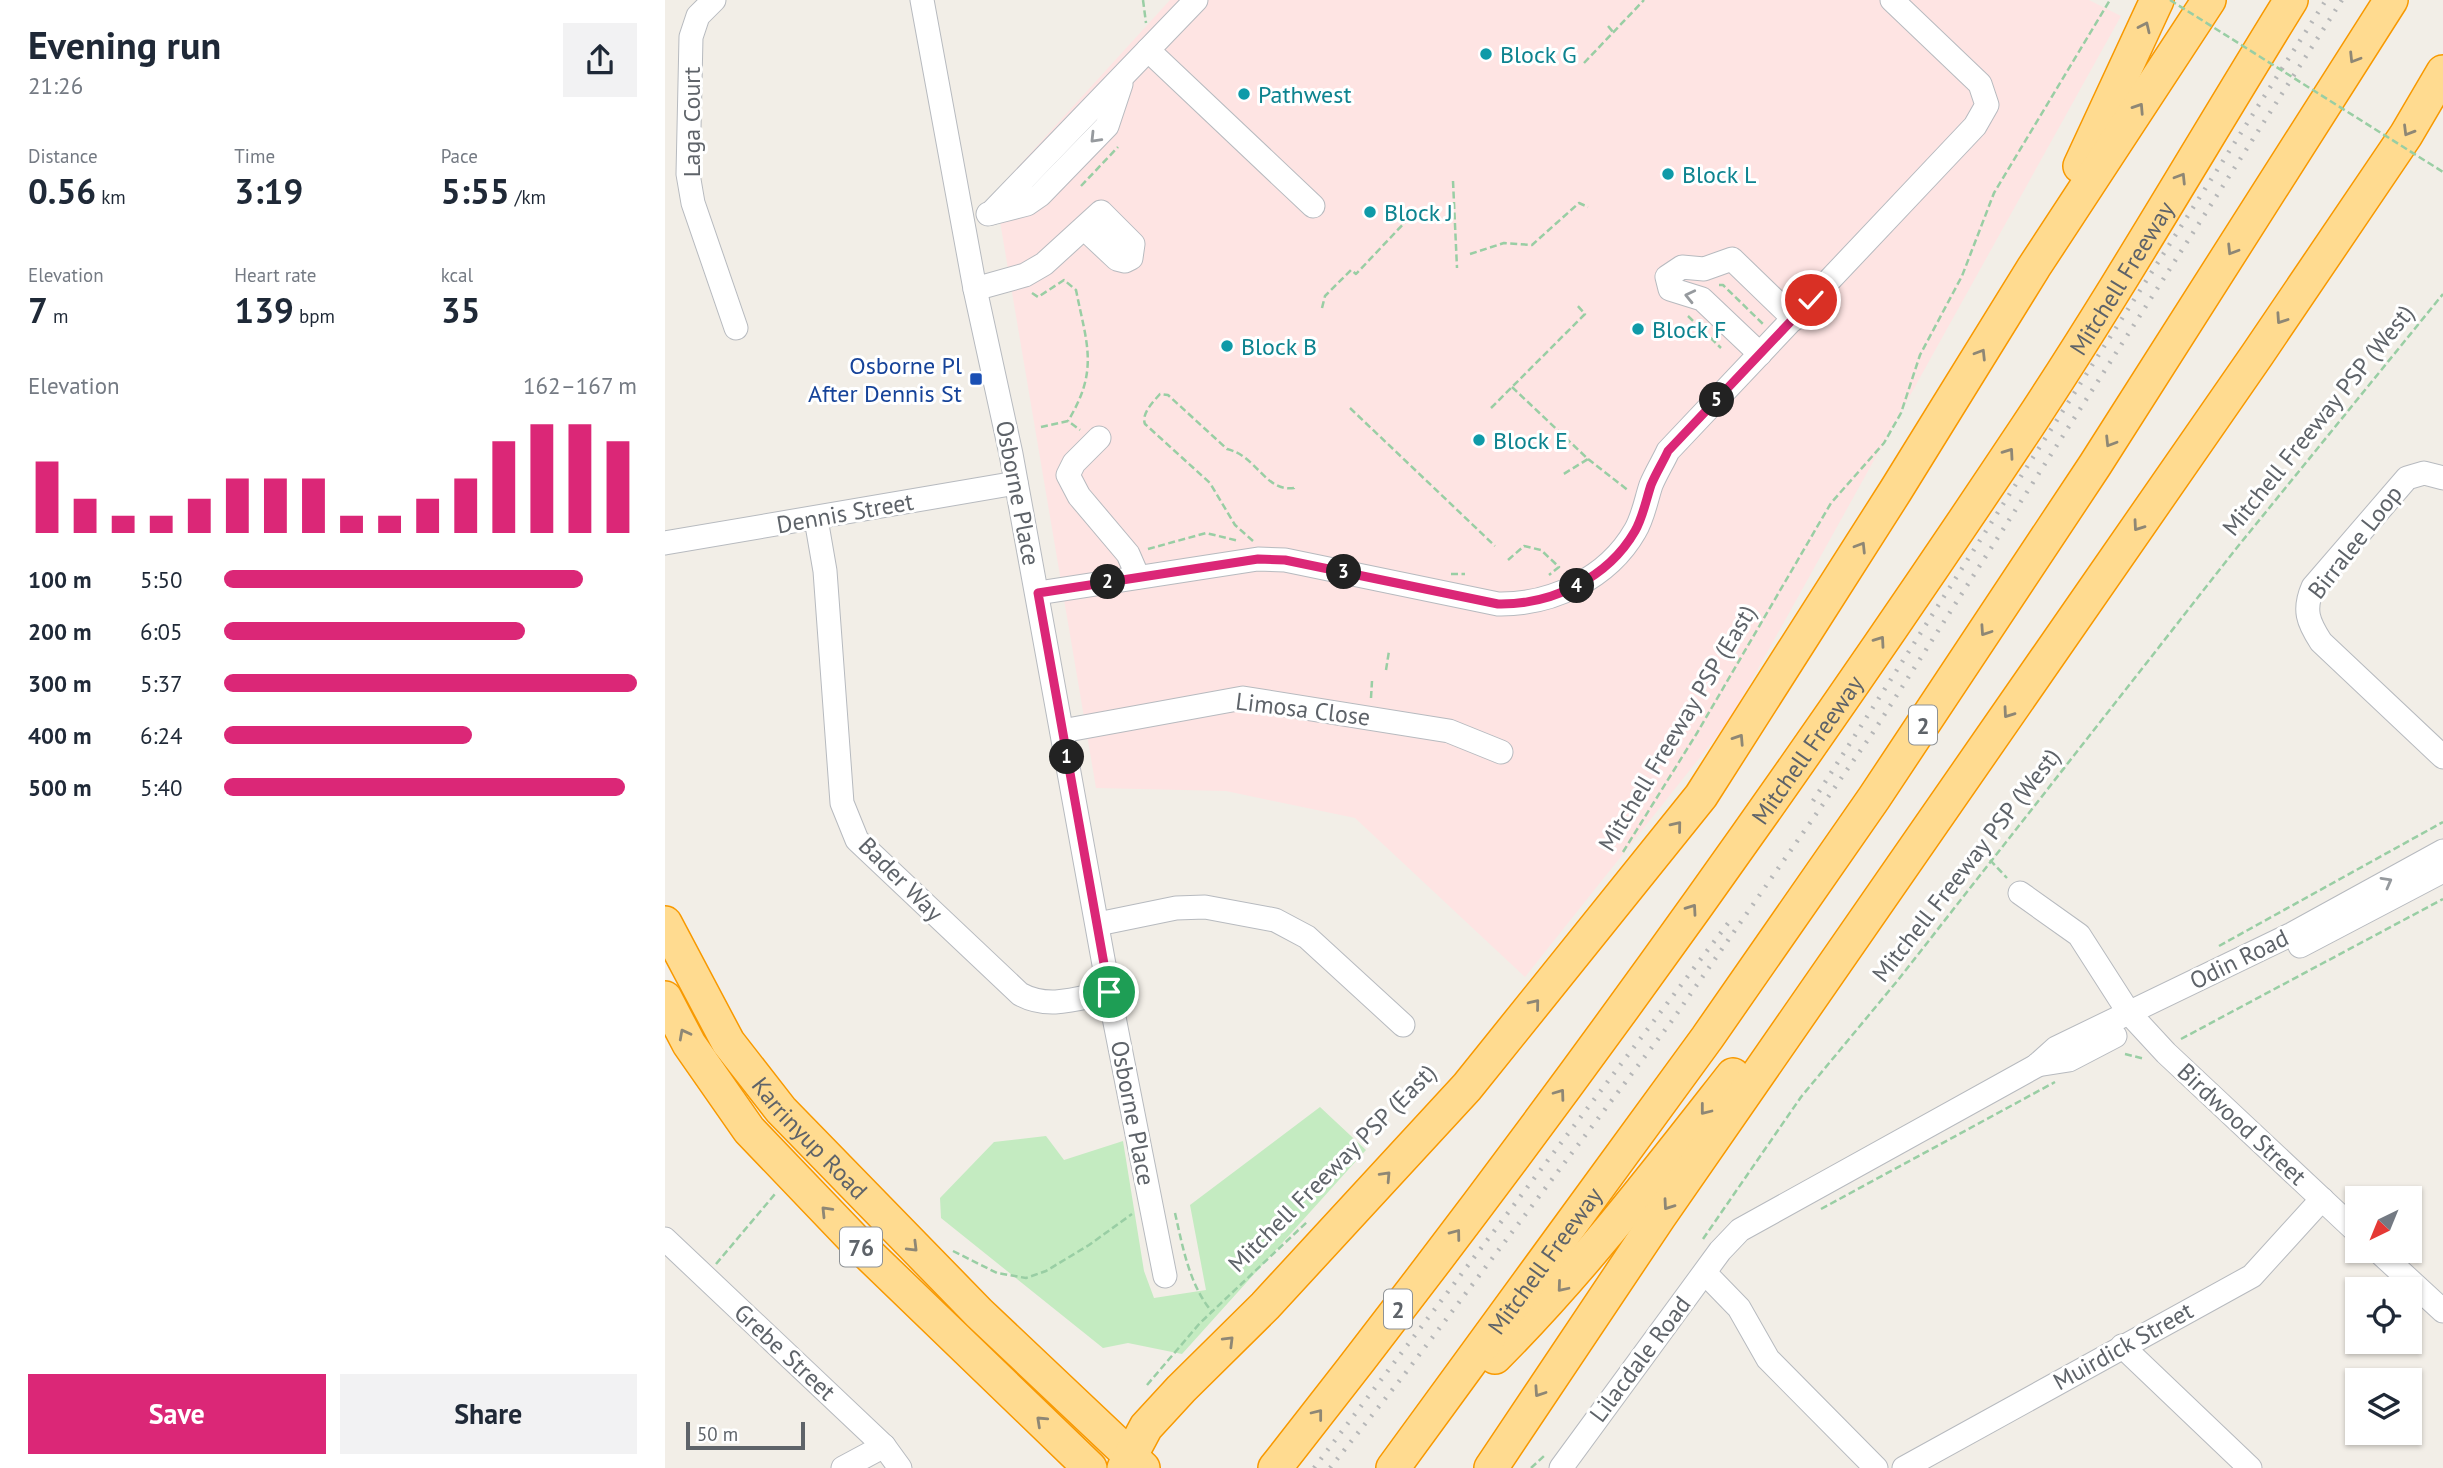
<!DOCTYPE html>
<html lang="en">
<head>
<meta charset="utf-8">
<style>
	:root { --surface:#fff; --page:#f2f2f3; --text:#1f2937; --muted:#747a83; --accent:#db2777 }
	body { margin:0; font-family:"PT Sans",sans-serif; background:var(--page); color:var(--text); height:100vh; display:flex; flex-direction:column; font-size:26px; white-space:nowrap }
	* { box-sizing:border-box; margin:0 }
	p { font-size:23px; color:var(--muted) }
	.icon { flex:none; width:38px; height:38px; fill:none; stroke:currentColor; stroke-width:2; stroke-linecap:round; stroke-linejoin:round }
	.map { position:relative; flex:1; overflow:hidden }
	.drawer { display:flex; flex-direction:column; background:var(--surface); width:665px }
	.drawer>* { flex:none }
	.needle { width:46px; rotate:223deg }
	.tools { position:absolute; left:1680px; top:1186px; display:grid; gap:14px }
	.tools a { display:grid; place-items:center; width:77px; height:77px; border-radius:0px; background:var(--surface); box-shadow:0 2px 5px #0004; font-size:35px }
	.scale { position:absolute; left:21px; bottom:18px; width:119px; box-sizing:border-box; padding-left:7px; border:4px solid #5e6369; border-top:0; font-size:19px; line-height:24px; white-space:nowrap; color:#5e6369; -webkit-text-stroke:5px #fff; paint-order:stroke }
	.pin { position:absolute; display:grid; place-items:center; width:60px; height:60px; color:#fff; margin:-30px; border:4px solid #fff; border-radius:50%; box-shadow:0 2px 7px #0007 }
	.km { position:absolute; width:35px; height:35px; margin:-18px; border-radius:50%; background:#222; color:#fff; font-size:19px; line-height:35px; text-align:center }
	.round { display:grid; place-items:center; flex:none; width:74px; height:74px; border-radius:0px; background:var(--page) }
	.head { display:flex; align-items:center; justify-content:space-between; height:119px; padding:0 28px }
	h1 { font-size:38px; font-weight:800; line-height:52px }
	.metrics { display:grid; grid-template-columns:repeat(3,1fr); gap:10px; height:119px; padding:7px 28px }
	.metrics div { display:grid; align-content:center }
	.metrics b { font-size:35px; font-weight:800 }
	.metrics small { font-size:19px; font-weight:400 }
	.metrics p { font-size:19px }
	.chart { height:196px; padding:14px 28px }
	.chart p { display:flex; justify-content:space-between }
	.chart svg { width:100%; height:126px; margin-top:7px; stroke:var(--accent); stroke-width:6 }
	.primary-button { display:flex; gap:14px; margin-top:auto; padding:14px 28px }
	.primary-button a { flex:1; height:80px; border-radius:0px; background:var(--accent); color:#fff; font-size:28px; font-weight:800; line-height:80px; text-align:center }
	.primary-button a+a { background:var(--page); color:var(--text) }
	ul { padding:0 28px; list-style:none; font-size:23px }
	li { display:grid; grid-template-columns:112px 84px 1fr; align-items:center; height:52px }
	li i { height:18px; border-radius:9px; background:var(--accent) }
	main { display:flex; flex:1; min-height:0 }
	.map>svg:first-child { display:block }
</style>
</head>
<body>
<main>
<section class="drawer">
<div class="head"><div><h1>Evening run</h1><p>21:26</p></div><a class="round"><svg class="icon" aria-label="share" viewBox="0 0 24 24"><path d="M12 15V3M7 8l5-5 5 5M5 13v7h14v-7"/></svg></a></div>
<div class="metrics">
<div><p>Distance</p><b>0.56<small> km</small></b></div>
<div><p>Time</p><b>3:19</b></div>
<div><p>Pace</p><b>5:55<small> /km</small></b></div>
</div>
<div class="metrics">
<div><p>Elevation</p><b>7<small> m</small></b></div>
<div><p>Heart rate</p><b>139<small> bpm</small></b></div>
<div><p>kcal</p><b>35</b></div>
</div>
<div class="chart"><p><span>Elevation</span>162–167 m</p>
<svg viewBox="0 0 160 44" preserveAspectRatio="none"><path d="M5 44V19M15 44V32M25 44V38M35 44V38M45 44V32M55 44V25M65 44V25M75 44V25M85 44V38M95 44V38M105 44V32M115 44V25M125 44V12M135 44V6M145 44V6M155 44V12"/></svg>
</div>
<ul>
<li><b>100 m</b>5:50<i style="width:87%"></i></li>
<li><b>200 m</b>6:05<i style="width:73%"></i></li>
<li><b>300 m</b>5:37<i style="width:100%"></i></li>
<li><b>400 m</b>6:24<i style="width:60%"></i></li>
<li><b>500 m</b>5:40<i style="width:97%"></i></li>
</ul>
<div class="primary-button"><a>Save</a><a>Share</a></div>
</section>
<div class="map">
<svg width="1778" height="1468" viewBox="0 0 1778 1468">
	<rect width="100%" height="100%" fill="#f2eee7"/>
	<!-- medical -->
	<polygon fill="#fee4e3" points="505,0 1424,0 1456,16 1064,721 860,977 690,818 561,791 431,788 330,192"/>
	<!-- green -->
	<polygon fill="#c4ebc1" points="655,1107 701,1150 517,1354 463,1343 438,1348 276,1218 275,1198 329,1142 381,1136 399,1160 458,1141 479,1271 489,1298 541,1290 525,1205"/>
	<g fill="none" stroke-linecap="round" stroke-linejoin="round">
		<!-- minor casing -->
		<g stroke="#b7babf" stroke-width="25">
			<g id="minor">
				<polyline points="49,0 33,16 26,37 23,174 28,203 71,328"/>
				<polyline points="257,0 310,289 346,454 444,992 500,1276"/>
				<polyline points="483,50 648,206"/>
				<polyline points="326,213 531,0"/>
				<polyline points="323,214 362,204 375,195 442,126 456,84"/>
				<polyline points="310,289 360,275 379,264 436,212 468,244 466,258 460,261 452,259 420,229"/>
				<polyline points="1095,354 1037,299 1005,289 1002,277 1017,267 1039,269 1067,259 1129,319"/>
				<polyline points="434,438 409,463 403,475 414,496 463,554 473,577"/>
				<path d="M1778 478 1759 473 1742 478 1648 587C1638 610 1643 622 1656 642L1778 757"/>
				<path d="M151 519 160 571 177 803 192 840 355 994C384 1010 413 998 444 992"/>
				<polyline points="0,543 351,483"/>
				<path d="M373 593 593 559 620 560 833 604C887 605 943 578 970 531 978 518 981 500 986 485 991 473 998 462 1003 451L1310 126 1322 105 1315 84 1227 0"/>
				<polyline points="397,731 578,698 784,731 836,752"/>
				<polyline points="1355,893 1414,935 1464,1013 1501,1053 1692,1232"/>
				<polyline points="433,924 511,908 540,907 610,920 642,937 738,1025"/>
				<polyline points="1635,946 1778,871"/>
				<polyline points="1372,1065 1404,1060 1450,1036"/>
				<polyline points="0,1239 219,1446 235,1468"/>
				<polyline points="1713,1251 1778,1311"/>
				<polyline points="1040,1273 1074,1308 1103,1359 1211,1468"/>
				<polyline points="1457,1346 1585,1468"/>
				<polyline points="178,1468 219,1446"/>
				<polyline points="896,1468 1055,1251 1075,1230 1371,1066 1391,1048 1627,934 1778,851"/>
				<polyline points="1239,1468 1587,1276 1657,1199"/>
			</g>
		</g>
		<!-- highway casing -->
		<g stroke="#f89900" stroke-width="36">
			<g id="highway">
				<polyline points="1415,166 1492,0"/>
				<path id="s1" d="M0 923 63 1042 116 1110 314 1313 478 1468"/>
				<polyline points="0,998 24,1044 84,1130 197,1248 425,1468"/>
				<path d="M830 1357C917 1270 992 1172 1068 1075"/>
				<polyline points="459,1468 481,1427 516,1389 600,1306 802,1087 1036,796 1231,490 1369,267 1544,0"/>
				<path id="s2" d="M610 1468C875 1132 1125 783 1362 427 1454 288 1538 142 1626 0"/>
				<path id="s3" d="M728 1468 1042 1038 1209 798 1430 465 1726 0"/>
				<polyline points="826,1468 994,1217 1592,355 1741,135 1778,72"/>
			</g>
		</g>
		<!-- path -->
		<g stroke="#99cea4" stroke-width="2.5" stroke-dasharray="7 3.5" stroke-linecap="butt">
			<polyline points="478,0 481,23"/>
			<polyline points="943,26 948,32"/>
			<polyline points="919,63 979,0"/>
			<polyline points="788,181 792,268"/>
			<polyline points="416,186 453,147"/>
			<polyline points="805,254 839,243 867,245 914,203 923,207"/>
			<polyline points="1054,285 1058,285 1098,324"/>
			<path d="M367 293 373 297 399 280 411 290C422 345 434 370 403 421"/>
			<polyline points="657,308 660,296 686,270 691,274 744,218"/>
			<polyline points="1023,316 1056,348"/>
			<polyline points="847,387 923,459 897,475"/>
			<polyline points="685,408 830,546"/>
			<polyline points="826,408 920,314 911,304"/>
			<polyline points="376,427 403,421 415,430"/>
			<polyline points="923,459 964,491"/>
			<path d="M588 541 570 525 545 483 480 424C476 414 488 402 495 394L503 395 562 449C592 456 600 492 629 488L630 485"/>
			<polyline points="483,549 541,533 574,541"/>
			<polyline points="843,560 859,546 876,550 894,567 884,575"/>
			<polyline points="786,574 800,574"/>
			<polyline points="721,670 724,651"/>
			<polyline points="706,698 707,681"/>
			<polyline points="958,852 1032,733 1166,503 1219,443 1236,413 1255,355 1297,276 1329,193 1445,0"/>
			<polyline points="1325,860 1342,878"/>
			<polyline points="1554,946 1778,822"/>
			<polyline points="1516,1039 1778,899"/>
			<polyline points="1460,1054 1480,1059"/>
			<polyline points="1156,1209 1390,1082"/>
			<path d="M510 1213C518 1248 524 1284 547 1312"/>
			<polyline points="1038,1239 1136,1097 1233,980 1570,550 1778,294"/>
			<polyline points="288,1251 332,1273 361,1278 381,1271 424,1245 467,1214"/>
			<polyline points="51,1264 110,1194"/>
			<polyline points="482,1385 535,1323 643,1221"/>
			<polyline points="866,1468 879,1456"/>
		</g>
		<!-- minor -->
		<use href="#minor" stroke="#fff" stroke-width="23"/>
		<!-- highway -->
		<use href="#highway" stroke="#ffdb90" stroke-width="33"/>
		<!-- rail -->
		<g stroke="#b6b7b8" stroke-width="4.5" stroke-dasharray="2 9" stroke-linecap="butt">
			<polyline points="1148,801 1661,0"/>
			<polyline points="649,1468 1064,922"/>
			<polyline points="665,1468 739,1375 1006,1022 1207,734 1677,0"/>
		</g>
		<!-- path-bridge -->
		<polyline stroke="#99cea4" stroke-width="2.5" stroke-dasharray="7 3.5" stroke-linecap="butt" points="1505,0 1778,172"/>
	</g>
	<!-- one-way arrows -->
	<defs><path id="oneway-chevron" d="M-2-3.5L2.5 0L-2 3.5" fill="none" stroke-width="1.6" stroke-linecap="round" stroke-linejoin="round" transform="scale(1.75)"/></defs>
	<g stroke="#8e8775">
		<use href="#oneway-chevron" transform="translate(1480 27) rotate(-65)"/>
		<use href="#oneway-chevron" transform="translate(1689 58) rotate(122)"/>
		<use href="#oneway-chevron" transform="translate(1474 108) rotate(-57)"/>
		<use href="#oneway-chevron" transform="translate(1743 131) rotate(121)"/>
		<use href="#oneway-chevron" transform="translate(1516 178) rotate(-58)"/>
		<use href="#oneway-chevron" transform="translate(1567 250) rotate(122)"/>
		<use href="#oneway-chevron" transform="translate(1616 319) rotate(124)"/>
		<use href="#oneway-chevron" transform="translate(1316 354) rotate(-58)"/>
		<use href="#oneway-chevron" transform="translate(1445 442) rotate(122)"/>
		<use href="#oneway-chevron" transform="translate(1344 453) rotate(-55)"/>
		<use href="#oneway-chevron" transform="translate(1473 526) rotate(125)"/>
		<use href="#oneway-chevron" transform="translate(1196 547) rotate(-58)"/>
		<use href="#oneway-chevron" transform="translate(1320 631) rotate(124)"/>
		<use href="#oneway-chevron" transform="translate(1215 641) rotate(-55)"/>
		<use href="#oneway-chevron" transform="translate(1343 713) rotate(125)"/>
		<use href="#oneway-chevron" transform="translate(1074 739) rotate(-57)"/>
		<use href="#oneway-chevron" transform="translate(1012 826) rotate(-51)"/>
		<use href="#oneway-chevron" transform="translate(1027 909) rotate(-55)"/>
		<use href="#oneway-chevron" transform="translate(870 1004) rotate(-51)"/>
		<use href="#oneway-chevron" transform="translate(19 1034) rotate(-118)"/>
		<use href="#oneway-chevron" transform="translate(895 1094) rotate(-54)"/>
		<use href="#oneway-chevron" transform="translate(1040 1110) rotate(128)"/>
		<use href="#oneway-chevron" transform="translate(721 1176) rotate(-47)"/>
		<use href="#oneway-chevron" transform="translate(1003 1205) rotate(125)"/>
		<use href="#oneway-chevron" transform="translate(161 1211) rotate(-134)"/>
		<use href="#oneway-chevron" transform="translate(791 1234) rotate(-53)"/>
		<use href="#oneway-chevron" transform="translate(248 1247) rotate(45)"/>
		<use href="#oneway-chevron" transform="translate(897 1287) rotate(130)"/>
		<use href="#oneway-chevron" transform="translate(564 1341) rotate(-45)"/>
		<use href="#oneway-chevron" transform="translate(874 1392) rotate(124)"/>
		<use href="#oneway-chevron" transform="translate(653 1414) rotate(-52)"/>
		<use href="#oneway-chevron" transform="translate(376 1421) rotate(-137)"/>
	</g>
	<g stroke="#969a9e">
		<use href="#oneway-chevron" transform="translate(430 138) rotate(134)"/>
		<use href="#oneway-chevron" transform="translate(1025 296) rotate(-167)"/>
		<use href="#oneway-chevron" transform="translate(1722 882) rotate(-29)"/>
	</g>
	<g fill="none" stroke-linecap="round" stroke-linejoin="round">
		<!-- route casing -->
		<g stroke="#fff" stroke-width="14">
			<path id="route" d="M444 992 373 593 593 559 620 560 833 604C887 605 943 578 970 531 978 517 981 500 986 485 991 473 998 462 1003 451L1146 300"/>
		</g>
		<!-- route -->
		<use href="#route" stroke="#db2777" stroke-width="9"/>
	</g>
	<!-- markers -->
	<g fill="#0f9aa8" stroke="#fff" stroke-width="2.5">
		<circle cx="821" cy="54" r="7"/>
		<circle cx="579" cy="94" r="7"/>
		<circle cx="1003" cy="174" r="7"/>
		<circle cx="705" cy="212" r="7"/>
		<circle cx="973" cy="329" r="7"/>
		<circle cx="562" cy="346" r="7"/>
		<circle cx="814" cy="440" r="7"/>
	</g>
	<rect fill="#1a4fb4" stroke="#fff" stroke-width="2.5" x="304" y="372" width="14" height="14" rx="3.5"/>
	<g text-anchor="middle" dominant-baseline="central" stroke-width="6" stroke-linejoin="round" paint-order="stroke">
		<!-- shield labels -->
		<g fill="#fff" stroke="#8e9296" stroke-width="2">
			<rect x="1244" y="705.5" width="28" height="39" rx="5"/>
			<rect x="175" y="1227.5" width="42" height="39" rx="5"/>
			<rect x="719" y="1289.5" width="28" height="39" rx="5"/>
		</g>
		<g font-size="23" font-weight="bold" fill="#5e6369">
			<text x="1258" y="725">2</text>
			<text x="196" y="1247">76</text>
			<text x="733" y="1309">2</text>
		</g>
		<!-- culture labels -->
		<g font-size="24" fill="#0d838f" stroke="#fff" text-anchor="start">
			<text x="835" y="54">Block G</text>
			<text x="593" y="94">Pathwest</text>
			<text x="1017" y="174">Block L</text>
			<text x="719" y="212">Block J</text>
			<text x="987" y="329">Block F</text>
			<text x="576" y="346">Block B</text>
			<text x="828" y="440">Block E</text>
		</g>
		<!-- street labels -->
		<g font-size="24" fill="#5e6369" stroke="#fff">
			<text transform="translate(26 122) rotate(-90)">Laga Court</text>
			<text stroke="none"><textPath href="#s2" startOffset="1461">Mitchell Freeway</textPath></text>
			<text transform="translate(1653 420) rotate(-51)">Mitchell Freeway PSP (West)</text>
			<text transform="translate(353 493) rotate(79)">Osborne Place</text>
			<text transform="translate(180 513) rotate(-10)">Dennis Street</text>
			<text transform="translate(1690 542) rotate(-52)">Birralee Loop</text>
			<text transform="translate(638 709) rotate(7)">Limosa Close</text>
			<text transform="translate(1012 728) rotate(-59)">Mitchell Freeway PSP (East)</text>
			<text stroke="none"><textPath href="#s2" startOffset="894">Mitchell Freeway</textPath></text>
			<text transform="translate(1301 865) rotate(-52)">Mitchell Freeway PSP (West)</text>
			<text transform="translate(236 879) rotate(45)">Bader Way</text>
			<text transform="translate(1574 959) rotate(-26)">Odin Road</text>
			<text transform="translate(468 1113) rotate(79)">Osborne Place</text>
			<text transform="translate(1577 1124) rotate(43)">Birdwood Street</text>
			<text stroke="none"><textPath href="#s1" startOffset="261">Karrinyup Road</textPath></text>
			<text transform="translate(667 1168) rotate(-45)">Mitchell Freeway PSP (East)</text>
			<text stroke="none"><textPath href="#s3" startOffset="257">Mitchell Freeway</textPath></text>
			<text transform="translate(1458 1346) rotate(-29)">Muirdick Street</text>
			<text transform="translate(120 1352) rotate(43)">Grebe Street</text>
			<text transform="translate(975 1359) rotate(-53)">Lilacdale Road</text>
		</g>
		<!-- transit labels -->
		<g font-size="24" fill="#164399" stroke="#fff" text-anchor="end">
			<text x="297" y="365">Osborne Pl<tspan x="297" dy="28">After Dennis St</tspan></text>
		</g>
	</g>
</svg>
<div class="tools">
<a><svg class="needle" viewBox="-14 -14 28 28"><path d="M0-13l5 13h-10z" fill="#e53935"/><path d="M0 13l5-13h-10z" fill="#747a83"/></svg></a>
<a><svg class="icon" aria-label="locate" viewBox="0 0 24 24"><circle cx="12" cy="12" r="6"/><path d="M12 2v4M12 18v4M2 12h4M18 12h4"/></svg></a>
<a><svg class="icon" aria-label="layers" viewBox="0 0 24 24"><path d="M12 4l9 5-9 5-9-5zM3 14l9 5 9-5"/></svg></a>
</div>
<div class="scale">50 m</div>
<div class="pin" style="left:444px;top:992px;background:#1e9e55"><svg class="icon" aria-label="arrive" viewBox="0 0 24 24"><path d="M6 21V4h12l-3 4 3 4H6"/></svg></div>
<div class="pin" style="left:1146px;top:300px;background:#d93025"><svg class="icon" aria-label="check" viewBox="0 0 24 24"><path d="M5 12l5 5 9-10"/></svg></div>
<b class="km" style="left:402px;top:757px">1</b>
<b class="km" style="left:443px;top:582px">2</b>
<b class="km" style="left:679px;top:572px">3</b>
<b class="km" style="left:912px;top:586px">4</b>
<b class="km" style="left:1052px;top:400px">5</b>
</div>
</main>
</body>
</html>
